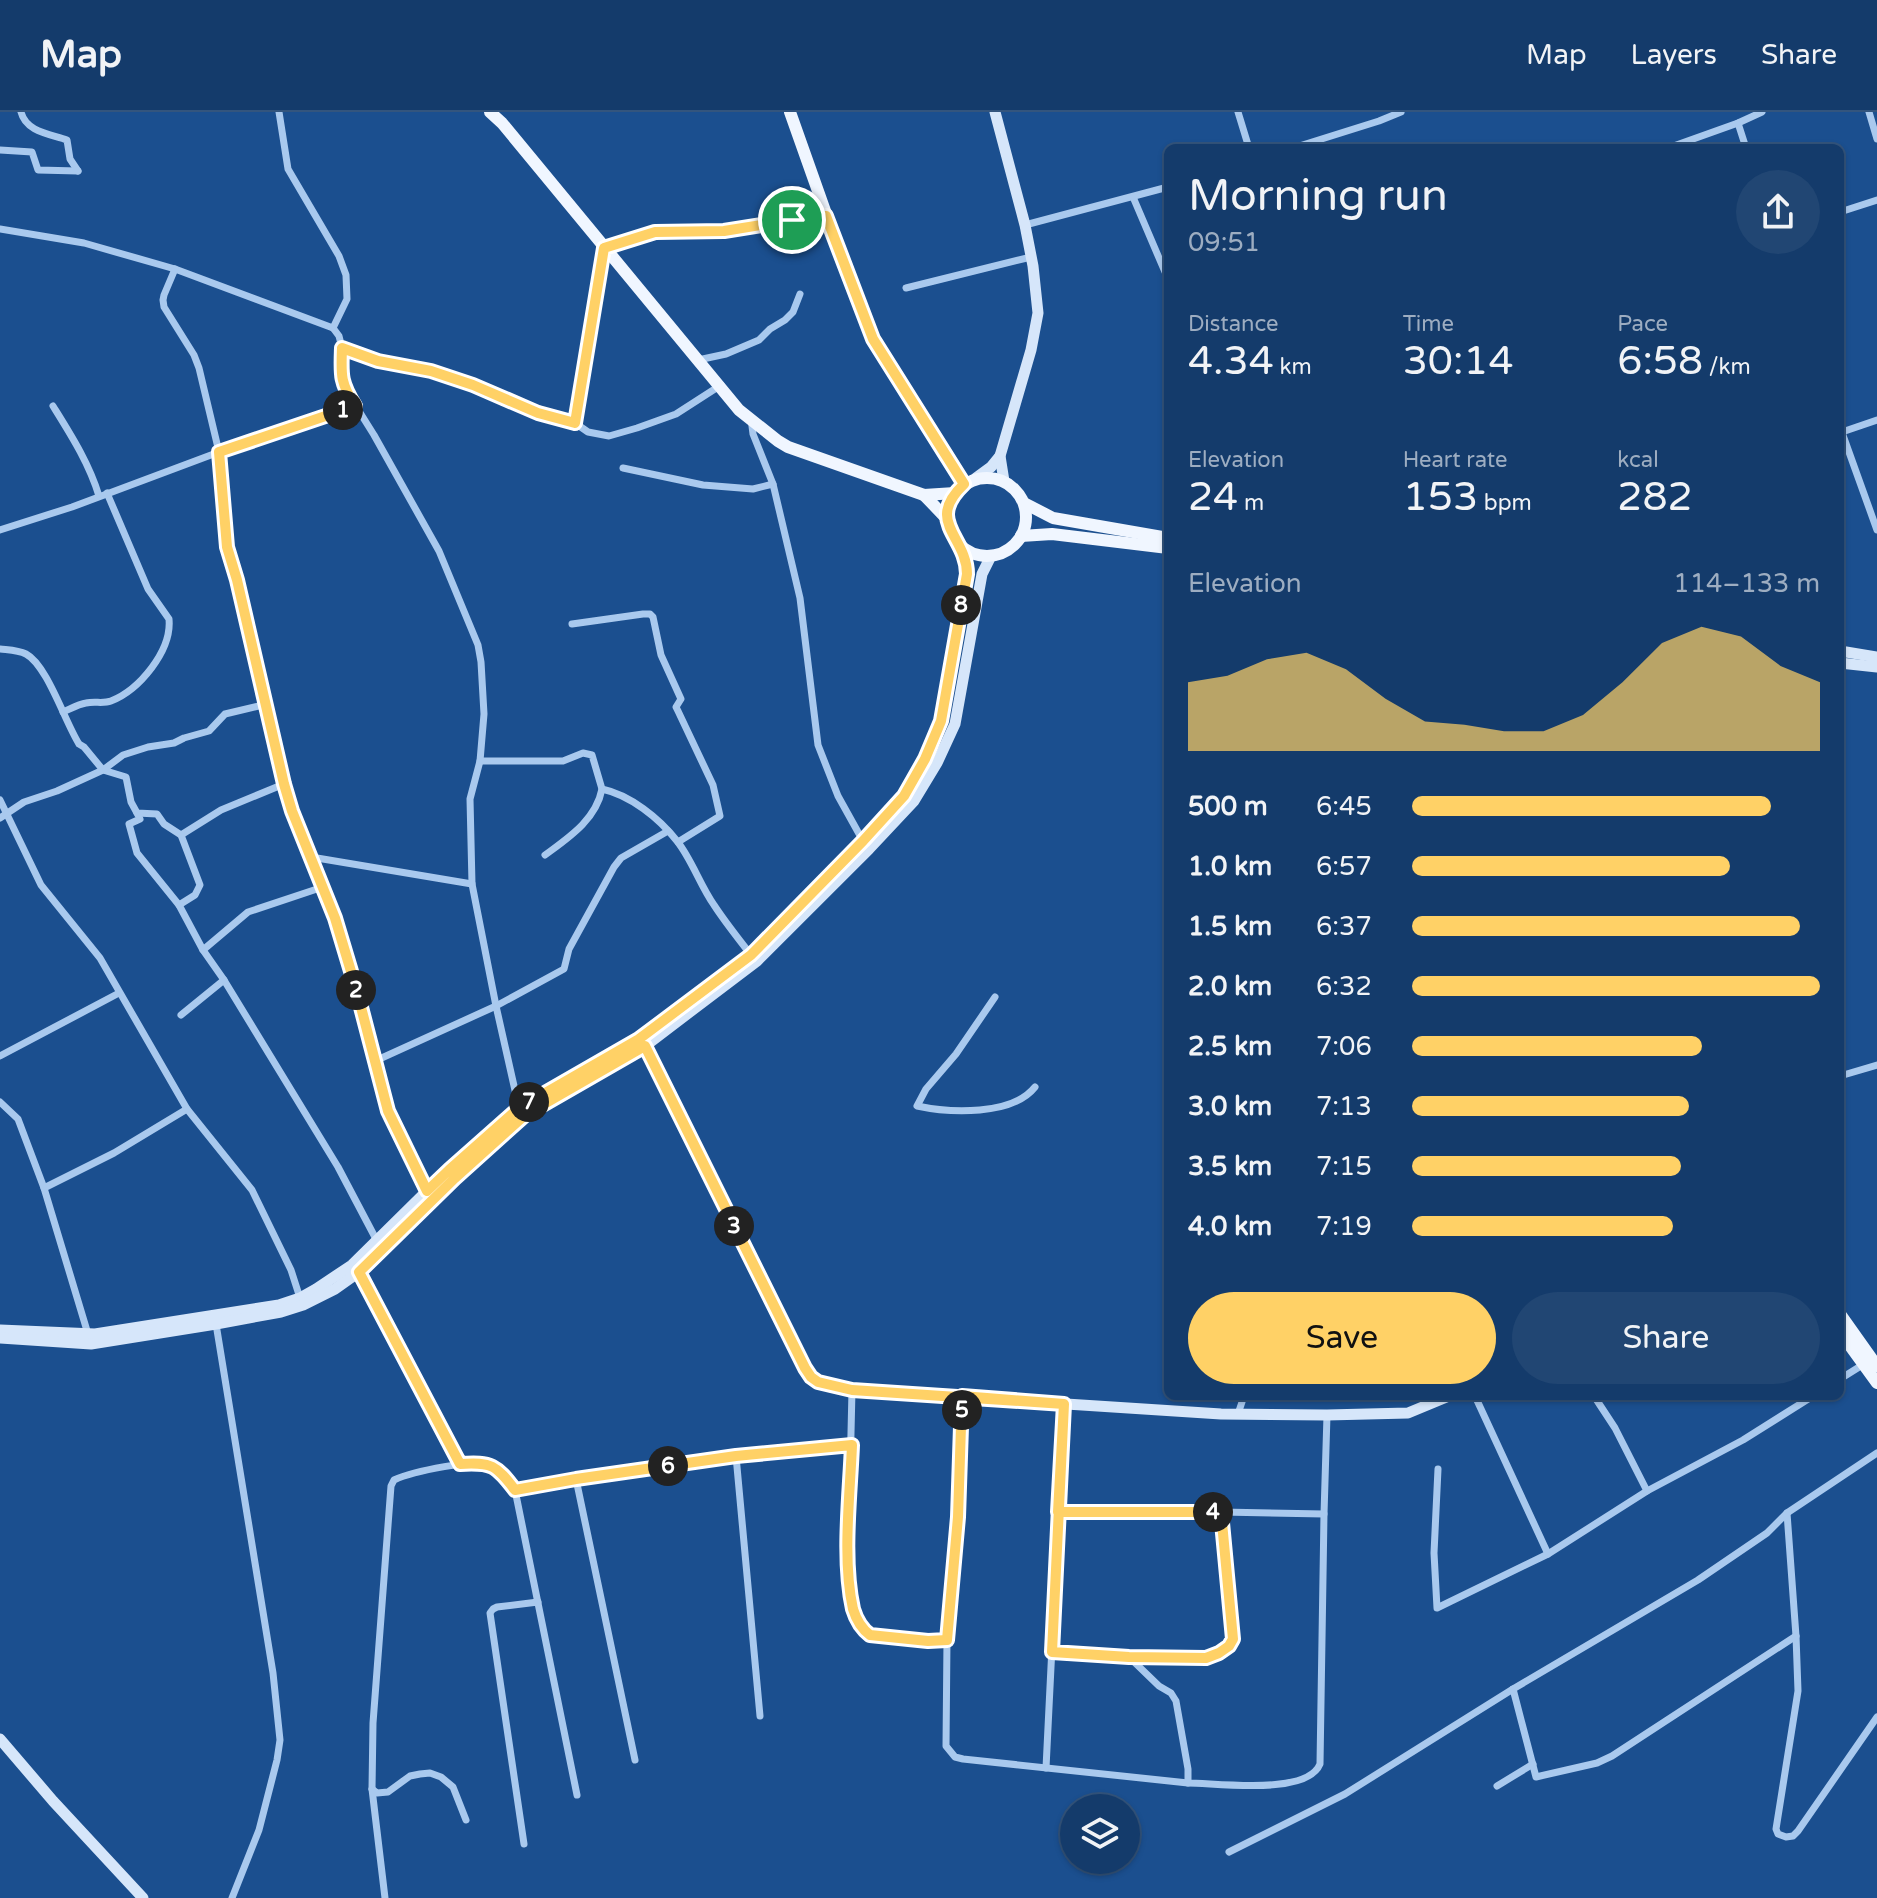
<!DOCTYPE html>
<html lang="en">
<head>
<meta charset="utf-8">
<style>
	:root { --surface:#143b6b; --page:#214673; --text:#f1f3f6; --muted:#9dadc1; --line:#33557e; --accent:#ffd166 }
	body { margin:0; font-family:"Varela Round",sans-serif; background:var(--page); color:var(--text); height:100vh; display:flex; flex-direction:column; font-size:30px; white-space:nowrap }
	* { box-sizing:border-box; margin:0 }
	p { font-size:26px; color:var(--muted) }
	.icon { flex:none; width:44px; height:44px; fill:none; stroke:currentColor; stroke-width:2; stroke-linecap:round; stroke-linejoin:round }
	.map { position:relative; flex:1; overflow:hidden }
	.side { position:absolute; left:1164px; top:32px; width:680px; height:1256px; display:flex; flex-direction:column; background:var(--surface); border-radius:12px; box-shadow:0 2px 6px #0004,0 0 0 2px var(--line) }
	.side>* { flex:none }
	.buttons { position:absolute; left:1060px; top:1682px; display:grid; gap:16px }
	.buttons a { display:grid; place-items:center; width:80px; height:80px; border-radius:50%; background:var(--surface); box-shadow:0 2px 6px #0004,0 0 0 2px var(--line); font-size:40px }
	.pin { position:absolute; display:grid; place-items:center; width:68px; height:68px; color:#fff; margin:-34px; border:4px solid #fff; border-radius:50%; box-shadow:0 2px 8px #0007 }
	.km { position:absolute; width:40px; height:40px; margin:-20px; border-radius:50%; background:#222; color:#fff; font-size:22px; line-height:40px; text-align:center }
	.round { display:grid; place-items:center; flex:none; width:84px; height:84px; border-radius:42px; background:var(--page) }
	.summary { display:flex; align-items:center; justify-content:space-between; height:136px; padding:0 24px }
	h1 { font-size:44px; font-weight:600; line-height:60px }
	.figures { display:grid; grid-template-columns:repeat(3,1fr); gap:12px; height:136px; padding:8px 24px }
	.figures div { display:grid; align-content:center }
	.figures b { font-size:40px; font-weight:600 }
	.figures small { font-size:22px; font-weight:400 }
	.figures p { font-size:22px }
	.chart { height:224px; padding:16px 24px }
	.chart p { display:flex; justify-content:space-between }
	.chart svg { width:100%; height:144px; margin-top:8px; fill:var(--accent); opacity:.7 }
	.action { display:flex; gap:16px; margin-top:auto; padding:16px 24px }
	.action a { flex:1; height:92px; border-radius:48px; background:var(--accent); color:#111; font-size:32px; font-weight:600; line-height:92px; text-align:center }
	.action a+a { background:var(--page); color:var(--text) }
	ul { padding:0 24px; list-style:none; font-size:26px }
	li { display:grid; grid-template-columns:128px 96px 1fr; align-items:center; height:60px }
	li i { height:20px; border-radius:10px; background:var(--accent) }
	header { display:flex; align-items:center; gap:48px; box-sizing:border-box; height:112px; padding:0 40px; background:var(--surface); border-bottom:2px solid var(--line) }
	header strong { font-size:38px }
	nav { display:flex; gap:44px; margin-inline-start:auto; font-size:28px }
	.map>svg:first-child { display:block }
</style>
</head>
<body>
<header>
<strong>Map</strong>
<nav><a>Map</a><a>Layers</a><a>Share</a></nav>
</header>
<div class="map">
<svg width="1877" height="1786" viewBox="0 0 1877 1786">
	<rect width="100%" height="100%" fill="#1b4f8f"/>
	<g fill="none" stroke-linecap="round" stroke-linejoin="round">
		<!-- street -->
		<g stroke="#a9c9ee" stroke-width="7">
			<path d="M21 0C26 20 50 22 67 28L70 47 78 59"/>
			<polyline points="279,0 288,57 339,144 346,163 347,187 333,216 339,224 342,236 378,249 431,259 473,273 538,301 575,311 588,320 609,324 637,316 676,302 721,273"/>
			<polyline points="1238,0 1249,36"/>
			<polyline points="1869,0 1877,27"/>
			<polyline points="1738,11 1746,36"/>
			<polyline points="1293,36 1379,9 1401,0"/>
			<polyline points="1668,36 1738,11 1762,0"/>
			<polyline points="0,38 32,40 38,58 78,59"/>
			<polyline points="1133,85 1168,167"/>
			<polyline points="1840,100 1877,88"/>
			<polyline points="1025,113 1168,75"/>
			<polyline points="0,117 84,131 175,157 333,216"/>
			<polyline points="175,157 164,183 163,188 164,195 194,243 199,256 219,340 227,435 292,699 335,806 356,876 388,999 427,1079"/>
			<polyline points="906,176 1031,145"/>
			<polyline points="342,236 341,265 344,275 374,323 439,439 478,533 481,550 484,602 480,649 470,687 472,772 496,894 519,996"/>
			<polyline points="698,248 726,242 759,228 770,217 785,208 793,200 800,182"/>
			<path d="M53 294C71 323 89 351 99 384"/>
			<polyline points="751,306 753,322 773,372 800,486 818,633 838,684 863,729"/>
			<polyline points="575,311 604,136 655,120 724,119 826,104"/>
			<polyline points="1840,315 1877,418"/>
			<polyline points="1842,320 1877,308"/>
			<polyline points="623,356 703,373 753,377 773,372"/>
			<polyline points="0,418 72,395 219,340 355,294"/>
			<polyline points="572,512 643,502 650,502 653,505 661,543 681,587 676,595 678,599 713,673 720,704 678,730"/>
			<path d="M0 537C8 538 18 538 26 542 47 553 65 610 79 632L84 635 103 658 126 665 131 690 137 701 157 702 164 712 181 723 200 773 195 783 179 793 203 838 224 868 338 1055 377 1129"/>
			<path d="M63 600C70 597 79 592 86 591 95 589 103 592 111 589 139 578 172 539 169 507L148 477 107 381"/>
			<path d="M480 649H563L583 641 592 643 602 677C630 683 659 706 677 729 692 748 700 773 714 793 725 810 738 826 751 843"/>
			<polyline points="0,688 41,773 100,846 187,997 252,1078 291,1158 300,1186"/>
			<polyline points="137,701 140,707 129,712 137,741 179,793"/>
			<polyline points="0,706 24,690 57,679 103,658 123,643 148,635 174,631 184,626 209,619 225,602 267,592"/>
			<polyline points="181,723 221,698 284,672"/>
			<path d="M545 743C568 726 596 708 602 677"/>
			<polyline points="311,745 472,772"/>
			<polyline points="203,838 248,800 323,775"/>
			<path d="M995 885 956 942 926 977 917 994C950 1001 1012 1004 1035 975"/>
			<polyline points="181,903 224,868"/>
			<polyline points="0,944 119,881"/>
			<polyline points="375,949 496,894 564,857 569,837 614,755 621,746 668,719"/>
			<polyline points="1840,964 1877,953"/>
			<polyline points="0,990 18,1007 44,1076"/>
			<polyline points="359,1160 460,1352"/>
			<polyline points="216,1212 273,1561 280,1628 277,1648 259,1718 232,1786"/>
			<polyline points="88,1222 44,1076 114,1041 187,997"/>
			<polyline points="1840,1267 1864,1252"/>
			<polyline points="852,1278 848,1449 854,1499 859,1510 870,1523 947,1528"/>
			<polyline points="962,1284 958,1405 947,1528 946,1634 955,1645 963,1647 1188,1671"/>
			<polyline points="1475,1284 1548,1442"/>
			<polyline points="1594,1284 1615,1316 1647,1379"/>
			<polyline points="1238,1302 1244,1284"/>
			<polyline points="736,1344 760,1604"/>
			<polyline points="1438,1357 1434,1441 1437,1496 1548,1442 1647,1379 1743,1328 1813,1284"/>
			<polyline points="576,1367 635,1648"/>
			<polyline points="515,1378 576,1367 736,1344 852,1333"/>
			<polyline points="1058,1400 1221,1400 1324,1402"/>
			<polyline points="1787,1401 1796,1524 1798,1579 1776,1717 1778,1722 1786,1725 1793,1724 1798,1719 1877,1605"/>
			<polyline points="1052,1540 1129,1545 1206,1546 1219,1541 1229,1534 1233,1527 1221,1400"/>
			<path d="M1129 1545 1159 1574 1171 1581 1176 1589 1188 1657V1671C1217 1671 1307 1684 1320 1652L1324 1402 1327 1303"/>
			<polyline points="1513,1577 1536,1665 1597,1651 1612,1644 1796,1524"/>
			<polyline points="1046,1656 1064,1292"/>
			<polyline points="1497,1674 1533,1652"/>
			<polyline points="372,1677 377,1681 388,1680 410,1664 420,1662 430,1661 441,1665 453,1675 466,1708"/>
			<polyline points="524,1732 490,1501 493,1497 497,1495 538,1490"/>
			<polyline points="1229,1740 1345,1682 1513,1577 1698,1468 1767,1421 1787,1401 1877,1341"/>
			<path d="M385 1786 372 1677 373 1611 391 1374 394 1368C411 1360 478 1345 494 1354 503 1360 509 1370 515 1378L577 1683"/>
		</g>
		<!-- secondary -->
		<g stroke="#d6e6fa" stroke-width="11">
			<polyline points="995,0 1025,113 1033,154 1038,201 1031,238 1000,344 1004,369"/>
			<polyline points="976,366 991,355 1000,344"/>
			<polyline points="1840,539 1877,545"/>
			<polyline points="1840,551 1877,555"/>
			<path d="M645 934 805 1256C816 1273 834 1273 852 1278L1221 1302 1327 1303 1408 1301 1449 1284"/>
			<polyline points="0,1218 95,1222 279,1193 300,1186 316,1177 352,1153 427,1079 519,996 639,927 751,843 863,729 904,684 925,647 941,609 967,462 967,450 960,434"/>
			<polyline points="0,1226 91,1232 216,1212 281,1200 303,1193 335,1177 359,1160 434,1086 525,1003 645,934 757,849 869,737 914,689 937,651 955,612 982,462 991,444"/>
			<polyline points="0,1627 53,1689 143,1786"/>
		</g>
		<!-- primary -->
		<g stroke="#f0f6ff" stroke-width="12">
			<polyline points="490,0 502,11 739,298 778,329 788,335 924,383 955,381"/>
			<polyline points="790,0 841,144 873,227 964,372"/>
			<circle cx="987" cy="405" r="39"/>
			<polyline points="924,383 947,407"/>
			<polyline points="1024,391 1053,406 1168,426"/>
			<polyline points="1021,424 1052,422 1168,436"/>
			<polyline points="1840,1202 1877,1254"/>
			<polyline points="1840,1220 1877,1271"/>
		</g>
	</g>
	<g fill="none" stroke-linecap="round" stroke-linejoin="round">
		<!-- route casing -->
		<g stroke="#fff" stroke-width="16">
			<path id="route" d="M792 108 724 119 655 120 604 136 575 311 538 301 473 273 431 259 378 249 342 236C341 263 340 270 355 294L219 340 227 435 237 468 284 672 292 699 335 806 356 876 388 999 427 1079 449 1058 455 1066 525 1003 645 934 805 1256 811 1265 818 1270 852 1278 1064 1292 1058 1400H1221L1233 1527 1229 1534 1219 1541 1206 1546 1129 1545 1052 1540 1064 1292 962 1284 958 1405 947 1528 928 1529 870 1523C862 1517 856 1507 853 1497 842 1447 850 1384 852 1333L736 1344 576 1367 515 1378C496 1353 492 1350 460 1352L359 1160 455 1066 449 1058 519 996 639 927 751 843 863 729 904 684 925 647 941 609 967 462C967 424 924 410 964 372L873 227 826 104 792 108"/>
		</g>
		<!-- route -->
		<use href="#route" stroke="#ffd166" stroke-width="10"/>
	</g>
</svg>
<div class="buttons">
<a><svg class="icon" aria-label="layers" viewBox="0 0 24 24"><path d="M12 4l9 5-9 5-9-5zM3 14l9 5 9-5"/></svg></a>
</div>
<div class="pin" style="left:792px;top:108px;background:#1e9e55"><svg class="icon" aria-label="arrive" viewBox="0 0 24 24"><path d="M6 21V4h12l-3 4 3 4H6"/></svg></div>
<b class="km" style="left:343px;top:298px">1</b>
<b class="km" style="left:356px;top:878px">2</b>
<b class="km" style="left:734px;top:1114px">3</b>
<b class="km" style="left:1213px;top:1400px">4</b>
<b class="km" style="left:962px;top:1298px">5</b>
<b class="km" style="left:668px;top:1354px">6</b>
<b class="km" style="left:529px;top:990px">7</b>
<b class="km" style="left:961px;top:493px">8</b>
<section class="side">
<div class="summary"><div><h1>Morning run</h1><p>09:51</p></div><a class="round"><svg class="icon" aria-label="share" viewBox="0 0 24 24"><path d="M12 15V3M7 8l5-5 5 5M5 13v7h14v-7"/></svg></a></div>
<div class="figures">
<div><p>Distance</p><b>4.34<small> km</small></b></div>
<div><p>Time</p><b>30:14</b></div>
<div><p>Pace</p><b>6:58<small> /km</small></b></div>
</div>
<div class="figures">
<div><p>Elevation</p><b>24<small> m</small></b></div>
<div><p>Heart rate</p><b>153<small> bpm</small></b></div>
<div><p>kcal</p><b>282</b></div>
</div>
<div class="chart"><p><span>Elevation</span>114–133 m</p>
<svg viewBox="0 0 160 44" preserveAspectRatio="none"><path d="M0 44V23L10 21L20 16L30 14L40 19L50 28L60 35L70 36L80 38L90 38L100 33L110 23L120 11L130 6L140 9L150 18L160 23V44z"/></svg>
</div>
<ul>
<li><b>500 m</b>6:45<i style="width:88%"></i></li>
<li><b>1.0 km</b>6:57<i style="width:78%"></i></li>
<li><b>1.5 km</b>6:37<i style="width:95%"></i></li>
<li><b>2.0 km</b>6:32<i style="width:100%"></i></li>
<li><b>2.5 km</b>7:06<i style="width:71%"></i></li>
<li><b>3.0 km</b>7:13<i style="width:68%"></i></li>
<li><b>3.5 km</b>7:15<i style="width:66%"></i></li>
<li><b>4.0 km</b>7:19<i style="width:64%"></i></li>
</ul>
<div class="action"><a>Save</a><a>Share</a></div>
</section>
</div>
</body>
</html>
